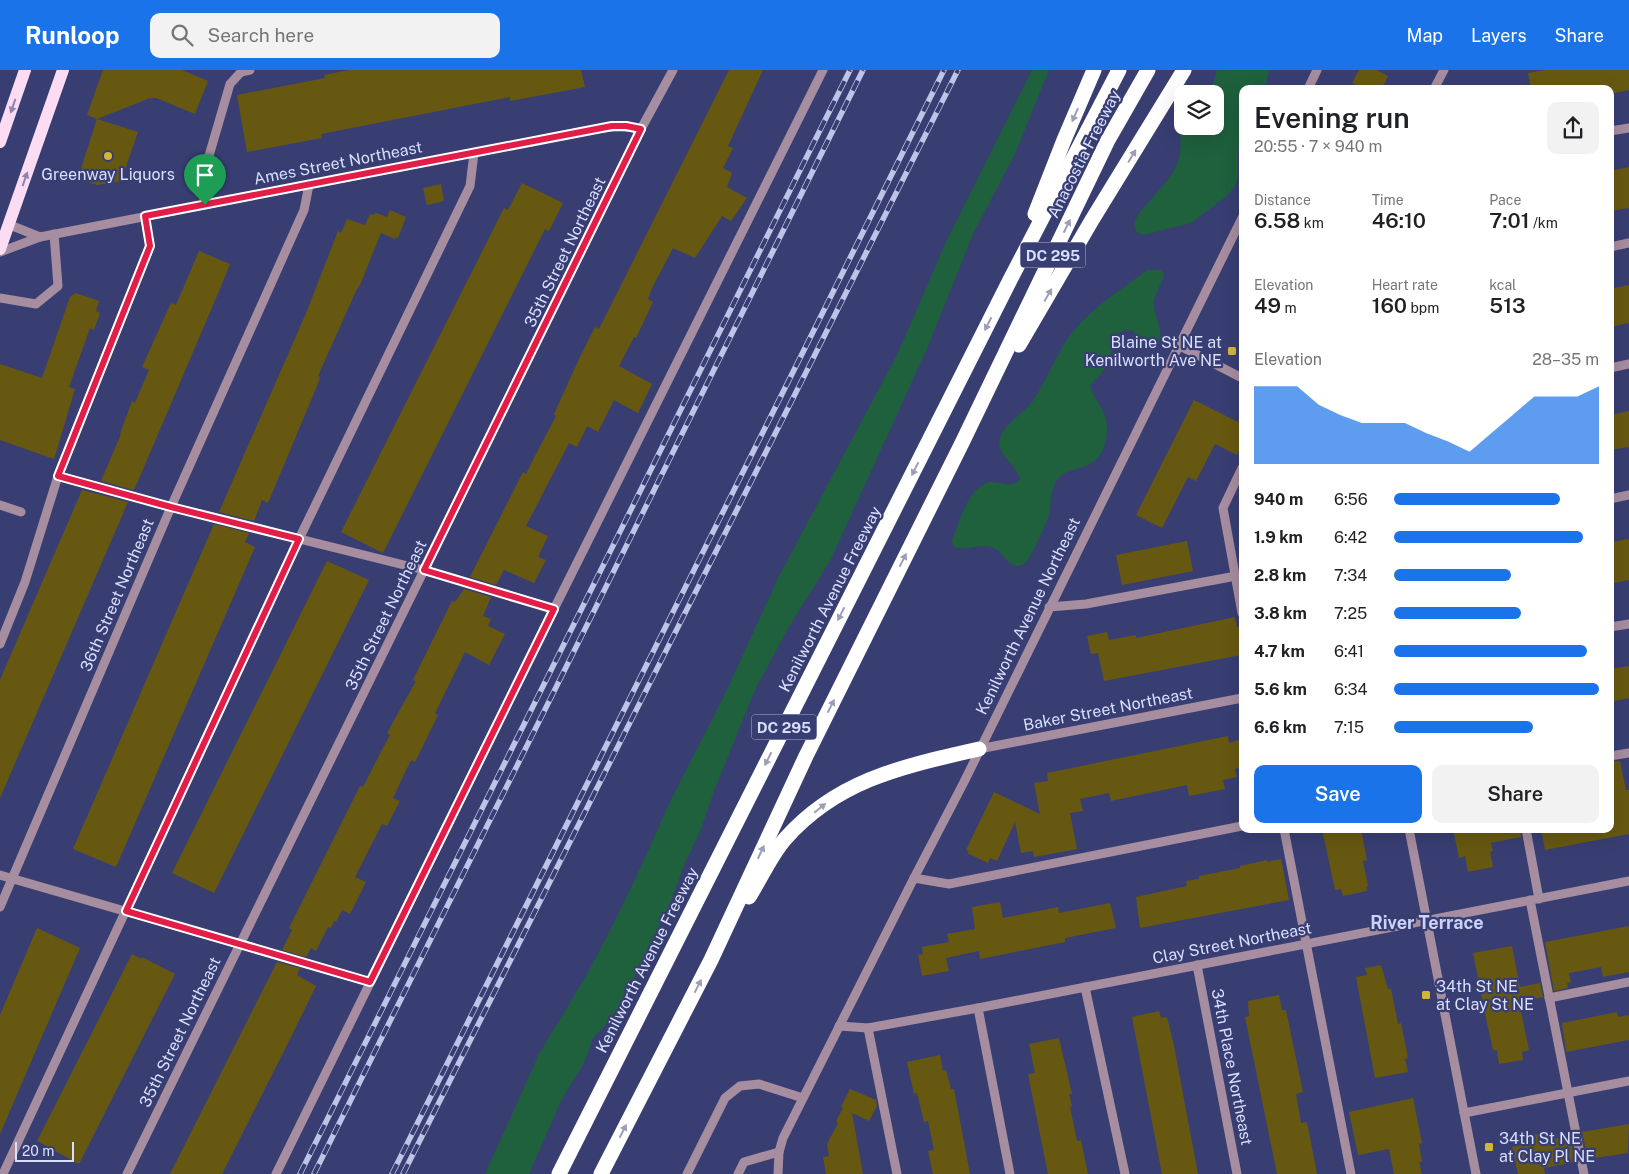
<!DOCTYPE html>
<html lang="en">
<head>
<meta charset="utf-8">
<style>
	:root { --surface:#fff; --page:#f2f2f2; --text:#202124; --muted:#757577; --accent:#1a73e8 }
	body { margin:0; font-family:"Public Sans",sans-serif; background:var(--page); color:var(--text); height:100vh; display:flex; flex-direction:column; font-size:19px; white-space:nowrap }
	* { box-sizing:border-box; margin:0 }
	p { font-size:16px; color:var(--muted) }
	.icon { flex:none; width:28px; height:28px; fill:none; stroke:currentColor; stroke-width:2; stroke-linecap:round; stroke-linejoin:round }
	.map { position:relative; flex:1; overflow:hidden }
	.side { position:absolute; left:1239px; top:15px; width:375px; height:748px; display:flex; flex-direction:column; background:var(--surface); border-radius:10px; box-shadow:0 5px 20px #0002 }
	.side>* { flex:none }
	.buttons { position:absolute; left:1174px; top:15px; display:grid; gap:10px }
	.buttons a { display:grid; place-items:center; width:50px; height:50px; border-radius:10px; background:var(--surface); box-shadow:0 5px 20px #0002; font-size:25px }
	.scale { position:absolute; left:15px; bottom:12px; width:59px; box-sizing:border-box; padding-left:5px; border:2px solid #d9dfff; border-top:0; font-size:14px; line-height:18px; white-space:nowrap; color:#d9dfff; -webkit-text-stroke:4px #383e72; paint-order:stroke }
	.pin { position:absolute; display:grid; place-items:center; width:42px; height:42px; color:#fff; margin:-51px -21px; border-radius:50% 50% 50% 0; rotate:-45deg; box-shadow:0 0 5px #0007 }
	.pin .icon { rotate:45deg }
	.round { display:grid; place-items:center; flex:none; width:52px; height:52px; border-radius:10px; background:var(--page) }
	.summary { display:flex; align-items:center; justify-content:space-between; height:85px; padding:0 15px }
	h1 { font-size:28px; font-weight:600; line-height:38px }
	.stats { display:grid; grid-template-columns:repeat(3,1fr); gap:8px; height:85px; padding:5px 15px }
	.stats div { display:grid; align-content:center }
	.stats b { font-size:21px; font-weight:600 }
	.stats small { font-size:14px; font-weight:400 }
	.stats p { font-size:14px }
	.chart { height:140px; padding:10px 15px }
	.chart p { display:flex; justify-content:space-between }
	.chart svg { width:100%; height:90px; margin-top:5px; fill:var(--accent); opacity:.7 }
	.button { display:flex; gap:10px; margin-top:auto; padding:10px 15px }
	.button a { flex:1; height:58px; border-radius:10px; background:var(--accent); color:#fff; font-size:20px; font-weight:600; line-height:58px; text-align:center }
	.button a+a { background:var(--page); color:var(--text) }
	ul { padding:0 15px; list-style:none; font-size:16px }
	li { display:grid; grid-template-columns:80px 60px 1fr; align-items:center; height:38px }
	li i { height:12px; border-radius:6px; background:var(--accent) }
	header { display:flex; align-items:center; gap:30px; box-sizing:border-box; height:70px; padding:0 25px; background:var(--accent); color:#fff }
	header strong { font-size:24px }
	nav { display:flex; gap:28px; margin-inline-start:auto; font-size:18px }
	.search { width:350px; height:45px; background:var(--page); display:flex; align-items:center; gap:12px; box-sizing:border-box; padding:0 18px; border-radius:10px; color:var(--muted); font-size:19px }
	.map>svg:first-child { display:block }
</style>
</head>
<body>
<header>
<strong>Runloop</strong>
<div class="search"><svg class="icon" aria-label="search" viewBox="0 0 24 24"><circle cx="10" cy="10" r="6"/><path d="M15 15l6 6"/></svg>Search here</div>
<nav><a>Map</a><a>Layers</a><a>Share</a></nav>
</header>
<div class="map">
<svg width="1629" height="1104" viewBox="0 0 1629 1104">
	<rect width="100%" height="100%" fill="#383e72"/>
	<!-- green -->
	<g fill="#1f603d">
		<polygon points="1032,0 1049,0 1015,84 973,164 926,281 831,489 786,562 755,620 714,721 701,759 684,795 672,829 618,942 593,968 584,993 562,1029 529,1104 485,1104 539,984 586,906 614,853 646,786 669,734 726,622 779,506 898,283 946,172"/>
		<path d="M1217 0H1269L1265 19H1242V59L1238 81V107L1235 116 1227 126 1191 153 1143 165C1132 162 1133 153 1138 145 1149 130 1172 109 1178 92 1182 78 1180 61 1180 46L1182 41V56H1215V24H1210Z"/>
		<path d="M1147 200H1161L1164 204C1162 214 1153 226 1154 235 1155 249 1166 263 1156 275H1150L1143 271 1133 261 1125 260 1118 264 1104 300 1090 316C1097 337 1111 342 1106 369 1099 406 1068 393 1057 410 1050 420 1051 433 1049 444 1048 451 1029 492 1024 494 1010 502 1005 483 994 478 980 472 969 482 954 477L952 471C958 454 967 423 984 414 996 407 1009 422 1020 409 1017 395 999 387 999 373 1000 356 1023 344 1032 332 1049 308 1058 277 1078 256 1097 234 1124 218 1147 200Z"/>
	</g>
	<!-- building -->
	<g fill="#675811">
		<polygon points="103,0 182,0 208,11 195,44 156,28 150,28 97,49 87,45"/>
		<polygon points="349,0 581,0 585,17 510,31 510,27 321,64 322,68 247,82 237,25 325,8 324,5"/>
		<polygon points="729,0 763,0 728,76 733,78 723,98 732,103 727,117 747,128 731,151 722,146 695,188 673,178 652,218 648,229 653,232 636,268 634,267 619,296 652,314 638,343 614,330 598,362 587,356 577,377 569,373 526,456 548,466 538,487 546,490 534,513 504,500 496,515 470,507 523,402 526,404 534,388 556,346 554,344 580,287 595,257 599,259"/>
		<polygon points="1359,0 1376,0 1388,6 1382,19 1363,19 1352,13"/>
		<polygon points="1544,0 1629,0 1629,20 1610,24 1610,19 1531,19 1528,3"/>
		<polygon points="97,49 138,62 121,111 97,115 78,108"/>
		<polygon points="1629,97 1629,138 1610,141 1610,101"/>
		<polygon points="522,113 563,133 549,161 545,159 383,483 341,462 504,138 508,140"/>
		<polygon points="441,114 444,131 427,135 423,118"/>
		<polygon points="390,140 406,147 398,168 396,167 395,169 381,163 360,215 356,221 318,306 320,307 317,316 268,433 262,430 254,451 219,442 307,241 338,161 341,163 347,149 365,155 370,144 372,145 376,143 387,147"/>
		<polygon points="199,181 230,194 219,221 135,418 133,420 101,411 121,364 120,364 132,331 135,333 149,300 142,297 171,233 176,235"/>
		<polygon points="1629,215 1629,253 1610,257 1610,219"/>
		<polygon points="76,223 99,231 96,241 100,243 94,260 90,258 69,317 75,319 54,389 0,370 0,294 42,308 70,227"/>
		<polygon points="1194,330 1242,354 1242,374 1237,385 1215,374 1196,411 1188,407 1162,458 1136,445"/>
		<polygon points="1629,341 1629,377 1610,380 1610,345"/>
		<polygon points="82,420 128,432 0,728 0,610"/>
		<polygon points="214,454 249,463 245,472 255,477 116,797 73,779"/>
		<polygon points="1629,469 1629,510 1610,514 1610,472"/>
		<polygon points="1187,471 1193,501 1122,515 1116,485"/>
		<polygon points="327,491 369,510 214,823 172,803"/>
		<polygon points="464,519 491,527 483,546 491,549 488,556 505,564 489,595 465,582 435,643 438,645 415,692 412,690 410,692 393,728 400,731 387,756 382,754 355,807 366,812 350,844 342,840 336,852 334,851 331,858 328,857 316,881 311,878 306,887 282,880 292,860 289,858 360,716 363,717 383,678 390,665 387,663 416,611 413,610 452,531 455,532"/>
		<polygon points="1235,547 1237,557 1239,557 1242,573 1240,578 1241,585 1104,611 1098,583 1091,584 1087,566 1107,562 1109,570 1136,565 1136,568"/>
		<polygon points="1629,596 1629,628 1610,632 1610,599"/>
		<polygon points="1228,666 1229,673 1242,669 1242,697 1235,699 1237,707 1223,710 1225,719 1189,726 1187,715 1111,731 1109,723 1080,729 1083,741 1070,743 1077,779 1034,787 1033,781 1021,783 1015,752 997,791 990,788 988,793 967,783 969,781 966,780 994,722 1040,744 1034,713 1048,711 1047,703"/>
		<polygon points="1620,691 1626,720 1629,720 1629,764 1545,780 1541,759 1610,759 1610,692"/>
		<polygon points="1322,759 1361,759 1367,790 1363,791 1368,816 1366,817 1367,821 1343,826 1341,819 1335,820"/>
		<polygon points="1453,759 1520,759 1521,767 1491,773 1493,781 1490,782 1493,797 1468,802 1465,786 1459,788"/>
		<polygon points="1281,789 1289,830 1140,858 1136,827 1187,816 1186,811 1199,809 1199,806 1240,798 1240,796 1267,790 1267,792"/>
		<polygon points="1000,832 1003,848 1058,837 1059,843 1110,833 1116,858 1065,868 1065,872 980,889 979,881 946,888 949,901 922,906 918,885 923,884 922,877 949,872 947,864 975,859 972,837"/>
		<polygon points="1629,856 1629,902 1603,907 1601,897 1569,903 1571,912 1567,913 1568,918 1554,921 1545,872"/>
		<polygon points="37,858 80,878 0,1064 0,945"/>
		<polygon points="1512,876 1520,917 1540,913 1543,927 1519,932 1529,980 1522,982 1523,990 1499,994 1497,980 1493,980 1487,953 1473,883"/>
		<polygon points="132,884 141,889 142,887 175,904 79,1094 37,1071"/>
		<polygon points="277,892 300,898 297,905 316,916 290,969 222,1104 170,1104"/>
		<polygon points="1381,895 1388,919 1391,919 1398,954 1401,953 1408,988 1405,989 1408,1002 1375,1008 1356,907 1367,905 1365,898"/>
		<polygon points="1279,925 1282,940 1286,940 1303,1022 1296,1024 1301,1053 1307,1052 1317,1104 1277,1104 1245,947 1249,946 1248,931"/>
		<polygon points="1159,941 1161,948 1167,947 1174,976 1198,1104 1162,1104 1132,947"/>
		<polygon points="1617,942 1618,947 1629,945 1629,970 1566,982 1562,953"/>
		<polygon points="1059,968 1072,1024 1069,1024 1072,1036 1070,1037 1077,1071 1081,1070 1088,1104 1048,1104 1028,1004 1035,1003 1029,974"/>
		<polygon points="940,985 943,1001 946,1000 951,1019 954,1019 970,1104 933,1104 928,1081 934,1080 928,1051 924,1052 917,1023 914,1024 907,992"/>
		<polygon points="850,1019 876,1030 877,1036 869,1051 852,1043 863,1104 826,1104 823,1087 829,1086 827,1074 838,1053 836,1051 843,1038 841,1037"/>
		<polygon points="1413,1028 1422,1073 1419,1074 1422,1092 1419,1092 1422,1104 1394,1104 1389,1079 1358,1085 1349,1042"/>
		<polygon points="1629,1054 1628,1083 1588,1089 1582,1062"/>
		<polygon points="1548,1062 1550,1070 1570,1065 1575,1092 1544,1098 1545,1104 1518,1104 1512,1077 1528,1074 1526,1066"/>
	</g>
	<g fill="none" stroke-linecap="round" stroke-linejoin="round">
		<!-- minor -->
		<g stroke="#a68d9f" stroke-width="9">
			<polyline points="1308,19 1317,0"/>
			<polyline points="1434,19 1444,0"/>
			<polyline points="1610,61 1629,58"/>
			<polyline points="205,135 201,113 230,14 241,2 250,0"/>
			<polyline points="10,155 40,167"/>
			<polyline points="1610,177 1629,173"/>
			<path d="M0 182 40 167 570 64C595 59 616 54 641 59"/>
			<polyline points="0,228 36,234 58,216 54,164"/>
			<polyline points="1180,276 1242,308"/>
			<polyline points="1610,298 1629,294"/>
			<polyline points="1242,398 1223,438 1242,543"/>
			<polyline points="58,406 171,437 424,500 554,539"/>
			<polyline points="1610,429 1629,425"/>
			<polyline points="0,435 21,442"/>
			<polyline points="1049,537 1086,534 1236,506"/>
			<polyline points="1610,557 1629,554"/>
			<polyline points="0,574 25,512 58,406 150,176 145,147"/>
			<polyline points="979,679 1242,628"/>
			<polyline points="1610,686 1629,683"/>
			<polyline points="1284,759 1351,1104"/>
			<polyline points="1409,759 1476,1104"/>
			<polyline points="1526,759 1539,829"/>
			<polyline points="0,805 370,912"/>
			<polyline points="914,808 949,814 1242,756"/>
			<polyline points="1530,830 1584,1104"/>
			<polyline points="0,837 171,437 304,140 309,115"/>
			<polyline points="1197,895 1237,1104"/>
			<polyline points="1085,917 1125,1104"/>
			<polyline points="1549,928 1629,912"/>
			<polyline points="978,938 1010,1104"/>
			<polyline points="839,956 868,958 978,938 1629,811"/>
			<polyline points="868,958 897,1104"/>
			<polyline points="1464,1043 1629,1011"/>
			<polyline points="3,1104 299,469 470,116 474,83"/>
			<polyline points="127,1104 641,59 673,0"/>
			<polyline points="276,1104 554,539 823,0"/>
			<polyline points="687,1104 725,1028 740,1016 759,1014 803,1028"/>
			<polyline points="738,1104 744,1092 779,1082"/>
			<polyline points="778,1104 779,1082 783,1068 914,808 964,712 1242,148"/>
		</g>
		<!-- major -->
		<g stroke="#fbdcf2" stroke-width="12">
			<polyline points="0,72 25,0"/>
			<polyline points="0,179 63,0"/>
		</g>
		<!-- highway -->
		<g stroke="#fff" stroke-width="15">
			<polyline points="1035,144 1064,70 1094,0"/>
			<polyline points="1019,275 1092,150 1184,0"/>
			<path d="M749 827C761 808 771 785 785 769 838 709 905 696 979 679"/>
			<polyline points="559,1104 1010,210 1119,0"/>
			<polyline points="601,1104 711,890 806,686 962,373 1108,70 1148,0"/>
		</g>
		<!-- rail casing -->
		<g stroke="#bec4e7" stroke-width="5.5">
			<g id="rail">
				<polyline points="300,1104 850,0"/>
				<polyline points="314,1104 863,0"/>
				<polyline points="392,1104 944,0"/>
				<polyline points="403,1104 958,0"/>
			</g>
		</g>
		<!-- rail -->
		<use href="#rail" stroke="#383e72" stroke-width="4" stroke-dasharray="11" stroke-linecap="butt"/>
	</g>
	<!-- one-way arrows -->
	<defs><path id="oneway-solid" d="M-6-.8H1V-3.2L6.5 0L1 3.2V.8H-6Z" transform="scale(1.25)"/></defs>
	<g fill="#9085ac">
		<use href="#oneway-solid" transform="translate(13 36) rotate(109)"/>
		<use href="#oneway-solid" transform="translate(25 109) rotate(-71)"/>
	</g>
	<g fill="#9c9eb8">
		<use href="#oneway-solid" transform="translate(1075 45) rotate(114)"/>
		<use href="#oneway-solid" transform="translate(1132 86) rotate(-59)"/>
		<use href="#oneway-solid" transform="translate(1067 156) rotate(-64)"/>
		<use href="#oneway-solid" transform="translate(1048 225) rotate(-60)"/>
		<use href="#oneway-solid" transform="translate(988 254) rotate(117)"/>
		<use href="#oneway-solid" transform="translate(915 399) rotate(117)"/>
		<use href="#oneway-solid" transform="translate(903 490) rotate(-63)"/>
		<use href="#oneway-solid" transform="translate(841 544) rotate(117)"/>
		<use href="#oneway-solid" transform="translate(831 636) rotate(-63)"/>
		<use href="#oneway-solid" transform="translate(768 689) rotate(117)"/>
		<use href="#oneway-solid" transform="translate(820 738) rotate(-39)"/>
		<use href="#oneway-solid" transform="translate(761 782) rotate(-65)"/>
		<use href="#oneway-solid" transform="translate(698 916) rotate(-63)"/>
		<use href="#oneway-solid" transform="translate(623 1061) rotate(-63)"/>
	</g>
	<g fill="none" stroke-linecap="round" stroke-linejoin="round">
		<!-- route casing -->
		<g stroke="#fff" stroke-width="10">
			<polygon id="route" points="612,56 626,56 641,59 424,500 554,539 370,912 126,841 299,469 171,437 58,406 150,176 145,146"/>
		</g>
		<!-- route -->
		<use href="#route" stroke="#e11d48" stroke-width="6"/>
	</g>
	<!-- markers -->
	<g fill="#d2b635" stroke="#383e72" stroke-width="2">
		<circle cx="108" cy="86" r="5"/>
		<rect x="1227" y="276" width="10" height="10" rx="2.5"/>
		<rect x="1421" y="920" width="10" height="10" rx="2.5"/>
		<rect x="1484" y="1072" width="10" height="10" rx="2.5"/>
	</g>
	<g text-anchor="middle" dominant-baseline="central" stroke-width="4.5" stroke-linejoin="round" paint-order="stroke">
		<!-- shield labels -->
		<g fill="#383e72" stroke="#a9afd5" stroke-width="1">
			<rect x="1020.5" y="172.5" width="65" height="25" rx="4"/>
			<rect x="751.5" y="644.5" width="65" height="25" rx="4"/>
		</g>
		<g font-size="15" font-weight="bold" fill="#d9dfff">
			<text x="1053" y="185">DC 295</text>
			<text x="784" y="657">DC 295</text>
		</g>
		<!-- street labels -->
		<g font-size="16" fill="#d9dfff" stroke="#383e72">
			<text transform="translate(1084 84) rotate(-63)">Anacostia Freeway</text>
			<text transform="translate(338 93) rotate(-11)">Ames Street Northeast</text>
			<text transform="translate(565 182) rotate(-64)">35th Street Northeast</text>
			<text transform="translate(117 525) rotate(-67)">36th Street Northeast</text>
			<text transform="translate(830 529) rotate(-63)">Kenilworth Avenue Freeway</text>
			<text transform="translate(386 545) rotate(-64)">35th Street Northeast</text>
			<text transform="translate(1028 546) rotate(-64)">Kenilworth Avenue Northeast</text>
			<text transform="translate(1108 639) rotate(-11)">Baker Street Northeast</text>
			<text transform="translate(1232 873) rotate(-11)">Clay Street Northeast</text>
			<text transform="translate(647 890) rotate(-63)">Kenilworth Avenue Freeway</text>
			<text transform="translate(180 962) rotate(-64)">35th Street Northeast</text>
			<text transform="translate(1232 997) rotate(79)">34th Place Northeast</text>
		</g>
		<!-- poi labels -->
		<g font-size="16" fill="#d9dfff" stroke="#383e72" text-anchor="start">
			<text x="108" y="104" text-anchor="middle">Greenway Liquors</text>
			<text x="1222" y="272" text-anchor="end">Blaine St NE at<tspan x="1222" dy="18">Kenilworth Ave NE</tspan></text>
			<text x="1436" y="916">34th St NE<tspan x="1436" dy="18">at Clay St NE</tspan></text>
			<text x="1499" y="1068">34th St NE<tspan x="1499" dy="18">at Clay Pl NE</tspan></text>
		</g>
		<!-- neighbourhood labels -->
		<g font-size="18" font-weight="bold" fill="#cad2f7" stroke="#383e72">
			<text x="1427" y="852">River Terrace</text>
		</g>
	</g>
</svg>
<div class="buttons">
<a><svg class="icon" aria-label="layers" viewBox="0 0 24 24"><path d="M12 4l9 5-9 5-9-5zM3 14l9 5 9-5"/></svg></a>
</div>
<div class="scale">20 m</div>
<div class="pin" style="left:205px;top:135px;background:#1e9e55"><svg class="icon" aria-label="arrive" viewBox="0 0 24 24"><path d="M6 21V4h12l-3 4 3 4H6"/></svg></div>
<section class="side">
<div class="summary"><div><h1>Evening run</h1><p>20:55 · 7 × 940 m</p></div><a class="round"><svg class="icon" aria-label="share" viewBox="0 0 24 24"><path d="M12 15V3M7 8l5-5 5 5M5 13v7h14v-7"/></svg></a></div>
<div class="stats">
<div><p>Distance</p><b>6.58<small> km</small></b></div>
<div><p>Time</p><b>46:10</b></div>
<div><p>Pace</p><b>7:01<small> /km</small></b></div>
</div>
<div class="stats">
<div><p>Elevation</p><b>49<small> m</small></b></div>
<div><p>Heart rate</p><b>160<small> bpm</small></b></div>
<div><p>kcal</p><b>513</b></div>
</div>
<div class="chart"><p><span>Elevation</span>28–35 m</p>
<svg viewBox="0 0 160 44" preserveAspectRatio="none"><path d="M0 44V6L10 6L20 6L30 15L40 20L50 24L60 24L70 24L80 29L90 33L100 38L110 29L120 20L130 11L140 11L150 11L160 6V44z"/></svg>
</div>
<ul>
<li><b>940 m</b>6:56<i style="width:81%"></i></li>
<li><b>1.9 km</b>6:42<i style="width:92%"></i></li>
<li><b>2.8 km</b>7:34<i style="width:57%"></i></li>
<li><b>3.8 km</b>7:25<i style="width:62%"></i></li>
<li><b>4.7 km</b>6:41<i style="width:94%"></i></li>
<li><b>5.6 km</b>6:34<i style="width:100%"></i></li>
<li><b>6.6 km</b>7:15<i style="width:68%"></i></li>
</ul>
<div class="button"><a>Save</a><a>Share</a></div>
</section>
</div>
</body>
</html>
